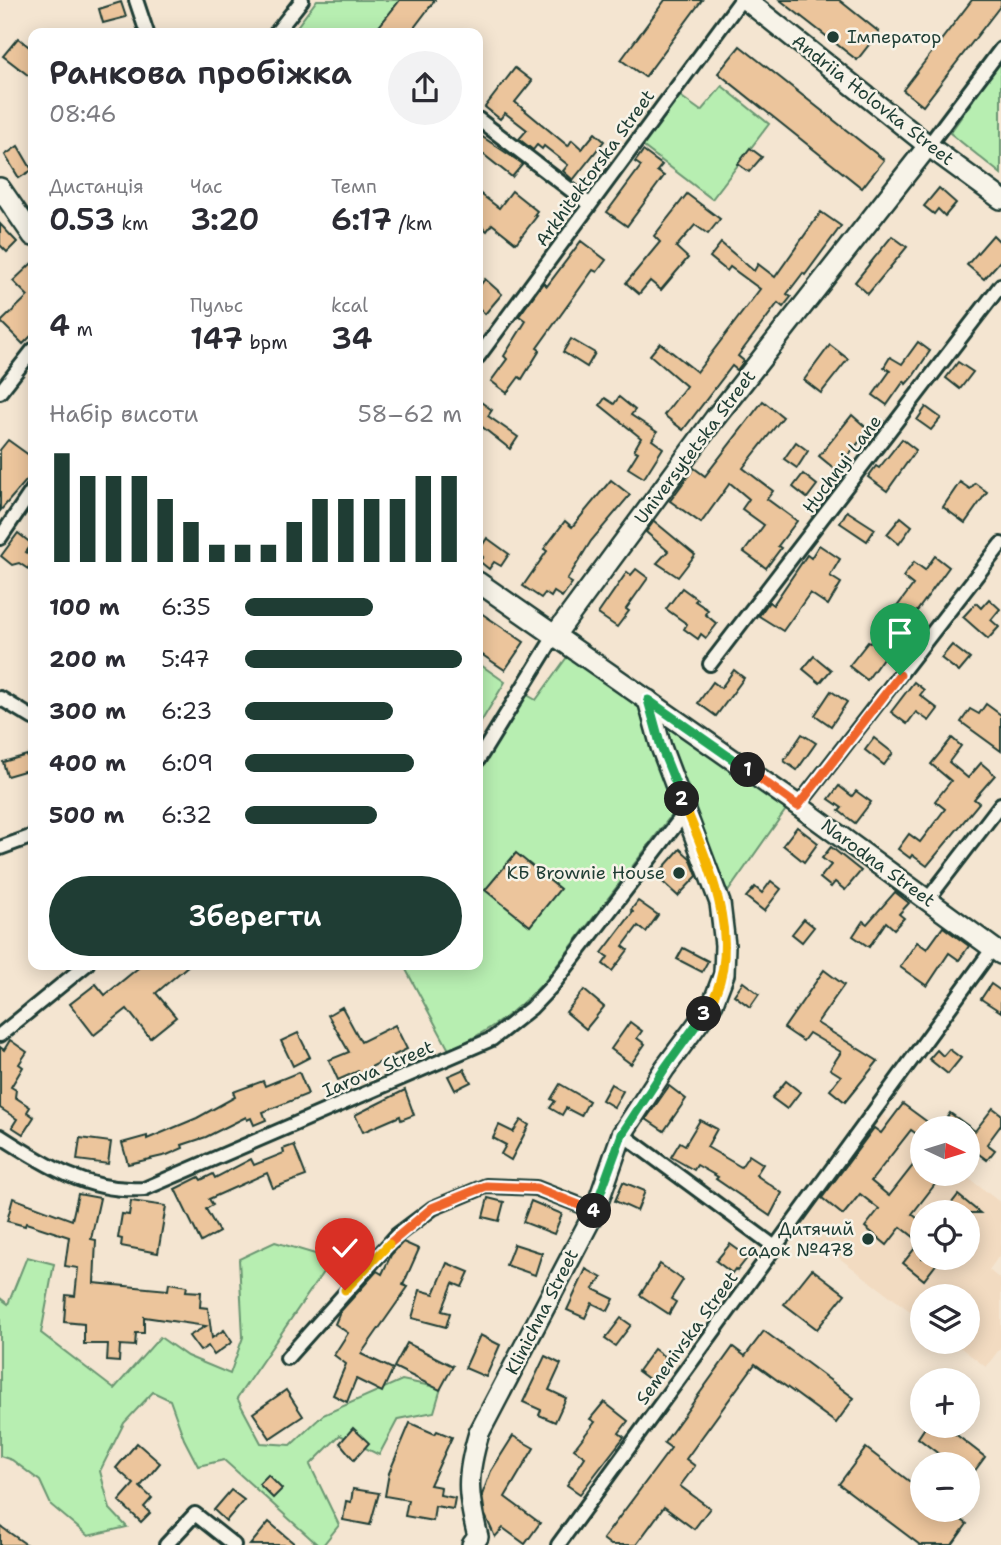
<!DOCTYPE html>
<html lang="uk">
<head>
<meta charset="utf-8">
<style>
	:root { --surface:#fff; --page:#f2f2f3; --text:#2b2b33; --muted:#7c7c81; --accent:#1f3d34 }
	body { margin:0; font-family:"Shantell Sans",sans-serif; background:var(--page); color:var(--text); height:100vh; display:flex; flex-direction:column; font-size:26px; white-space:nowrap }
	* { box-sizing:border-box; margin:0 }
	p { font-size:23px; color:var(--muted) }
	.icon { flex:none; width:38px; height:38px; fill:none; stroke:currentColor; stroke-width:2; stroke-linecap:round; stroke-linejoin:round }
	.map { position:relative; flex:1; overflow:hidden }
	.drawer { position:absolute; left:28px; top:28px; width:455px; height:942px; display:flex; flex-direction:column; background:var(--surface); border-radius:14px; box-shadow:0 4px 18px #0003 }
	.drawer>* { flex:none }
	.needle { width:46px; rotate:94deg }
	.tools { position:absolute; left:910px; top:1116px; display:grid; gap:14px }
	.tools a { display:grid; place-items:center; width:70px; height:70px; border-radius:50%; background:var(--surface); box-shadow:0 4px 18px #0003; font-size:35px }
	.pin { position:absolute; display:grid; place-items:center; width:60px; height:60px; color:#fff; margin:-72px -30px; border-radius:50% 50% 50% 0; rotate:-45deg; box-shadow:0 0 7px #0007 }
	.pin .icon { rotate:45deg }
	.km { position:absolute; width:35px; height:35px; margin:-18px; border-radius:50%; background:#222; color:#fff; font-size:19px; line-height:35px; text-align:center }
	.round { display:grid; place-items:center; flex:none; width:74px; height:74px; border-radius:37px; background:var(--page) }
	.overview { display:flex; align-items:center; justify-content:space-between; height:119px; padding:0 21px }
	h1 { font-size:32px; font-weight:600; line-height:52px }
	.figures { display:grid; grid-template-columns:repeat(3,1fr); gap:10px; height:119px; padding:7px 21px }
	.figures div { display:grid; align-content:center }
	.figures b { font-size:30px; font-weight:600 }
	.figures small { font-size:19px; font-weight:400 }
	.figures p { font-size:19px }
	.chart { height:196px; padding:14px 21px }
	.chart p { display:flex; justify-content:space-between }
	.chart svg { width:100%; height:126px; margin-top:7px; stroke:var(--accent); stroke-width:6 }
	.primary-button { display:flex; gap:14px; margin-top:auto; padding:14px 21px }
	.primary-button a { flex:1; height:80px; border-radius:42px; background:var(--accent); color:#fff; font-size:28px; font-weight:600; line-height:80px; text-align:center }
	ul { padding:0 21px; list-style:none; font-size:23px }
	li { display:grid; grid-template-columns:112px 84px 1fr; align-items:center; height:52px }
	li i { height:18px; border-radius:9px; background:var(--accent) }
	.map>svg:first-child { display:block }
</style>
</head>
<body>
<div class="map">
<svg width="1001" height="1545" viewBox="0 0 1001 1545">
	<rect width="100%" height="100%" fill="#f4e5d1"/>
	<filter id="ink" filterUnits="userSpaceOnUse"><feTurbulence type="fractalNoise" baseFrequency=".0143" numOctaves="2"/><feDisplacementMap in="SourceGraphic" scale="14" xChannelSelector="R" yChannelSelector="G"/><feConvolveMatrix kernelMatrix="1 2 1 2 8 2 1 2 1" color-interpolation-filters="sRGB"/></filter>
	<g filter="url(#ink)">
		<!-- built -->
		<path fill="#f2dbc1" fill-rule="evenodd" d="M879 1112 922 1144V1174H963L1001 1203V1253L989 1270 1001 1280V1347L986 1367 953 1342H968V1297H922V1320L795 1225ZM922 1213H968V1258H922Z"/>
		<!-- green -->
		<g fill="#b7eeb1" stroke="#6b9672" stroke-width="2">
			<polygon points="317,0 400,0 374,33 333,33 296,28"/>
			<polygon points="1001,55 1001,174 950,133 973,100 969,96"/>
			<polygon points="722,86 769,124 712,199 636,141 673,91 701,111"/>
			<path d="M567 657 639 706 650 746 676 809 545 981C513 1014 490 1031 449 1050L403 964H478V760L520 691 536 700Z"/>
			<polygon points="478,663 505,682 478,727"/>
			<polygon points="648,700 792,801 720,903"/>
			<polygon points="275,1242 332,1259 237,1398 261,1443 291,1445 323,1415 402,1380 441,1388 434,1412 398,1419 379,1455 340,1435 310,1465 339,1525 323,1545 318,1545 224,1460 198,1466 184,1439 170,1400 153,1392 124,1423 100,1471 110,1509 127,1527 88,1536 51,1505 40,1481 12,1460 0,1456 0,1298 8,1304 27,1257 54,1264 41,1333 114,1389 160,1337 187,1356 230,1374 243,1337 239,1259"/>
		</g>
		<!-- building -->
		<g fill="#ecc59c" stroke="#1f3d34" stroke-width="2">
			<polygon points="400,0 435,0 410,33 374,33"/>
			<polygon points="665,0 702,0 645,77 621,60"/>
			<polygon points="780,0 839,0 879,32 857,60"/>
			<polygon points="972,0 1001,0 1001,5 923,106 903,90"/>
			<polygon points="121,2 126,17 103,23 99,9"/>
			<polygon points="18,38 33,50 33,79 3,56"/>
			<polygon points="740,46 884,160 862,188 718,73"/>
			<polygon points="515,68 532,81 515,102 568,146 572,140 582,149 595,133 604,141 573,180 563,171 568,165 544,146 542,149 537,145 533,150 519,139 527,130 505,113 500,119 485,107"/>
			<polygon points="478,134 523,164 512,177 478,150"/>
			<polygon points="18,146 32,170 19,178 5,155"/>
			<polygon points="750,148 762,157 749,172 738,164"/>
			<polygon points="643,151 662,165 657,171 664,176 627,226 607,212 641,166 635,162"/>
			<polygon points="939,188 956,203 945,216 938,209 934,214 924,206"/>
			<polygon points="512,191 537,211 534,215 537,216 516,243 492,224 487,231 478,223 478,192 499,208"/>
			<polygon points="687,194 720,219 708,234 695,225 676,247 688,258 661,290 650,281 639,294 626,283 660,242 654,236"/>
			<polygon points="821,212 841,226 805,275 803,273 787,294 791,297 783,307 778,303 738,356 744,361 737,370 732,366 683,430 664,415 686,386 650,355 660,343 697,372 760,289 730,267 727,271 710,257 721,243 754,271 758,264 775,277"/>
			<polygon points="0,224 17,242 7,252 0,245"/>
			<polygon points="993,235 1001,243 1001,260 984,279 967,265"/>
			<polygon points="892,236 907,247 868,294 855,282"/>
			<polygon points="581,241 606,260 597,272 593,270 537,348 540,350 522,379 519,377 507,393 491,381 507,359 504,356 526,321 519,316 543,283 547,286"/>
			<polygon points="33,262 33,334 23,344 1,322 28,296 13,281"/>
			<polygon points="485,279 502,294 485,314 478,307 478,288"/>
			<polygon points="571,339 595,353 587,367 563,352"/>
			<polygon points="918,342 930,351 914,375 906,384 904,381 887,405 873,395 890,371 884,367 890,357 902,364"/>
			<polygon points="830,345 848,359 821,393 804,380"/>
			<polygon points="958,362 973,372 960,389 946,378"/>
			<polygon points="619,397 635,410 631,415 657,432 652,440 663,448 644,478 628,468 638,452 634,450 641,438 600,405 605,398 614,404"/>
			<polygon points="478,400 492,410 488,416 518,437 510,449 481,426 478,431"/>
			<polygon points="763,401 783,417 743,468 773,491 767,499 797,521 778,546 781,548 766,568 744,552 764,525 742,509 749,499 730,483 701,523 670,501 694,468 705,476"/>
			<polygon points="926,407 941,418 931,430 917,420"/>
			<polygon points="852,415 869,430 836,470 819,456"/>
			<polygon points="902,439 916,450 887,491 868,477 876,466 879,468"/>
			<polygon points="8,440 33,458 33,473 0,511 0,450"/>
			<polygon points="796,442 808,451 797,468 784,459"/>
			<polygon points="803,474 817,485 807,498 793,487"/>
			<polygon points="611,480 630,495 591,541 567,580 572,583 562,597 554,592 551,597 545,593 541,598 523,586 547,551 544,549 565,521 572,527"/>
			<polygon points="960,482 970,489 975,483 987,492 965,523 943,507"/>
			<polygon points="847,511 875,529 867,541 840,523"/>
			<polygon points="901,517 912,526 899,544 887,534"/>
			<polygon points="654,521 695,555 678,577 657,563 668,551 646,532"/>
			<polygon points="18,533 32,544 26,552 33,557 28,569 19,563 12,565 1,556"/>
			<polygon points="487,538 509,554 501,566 494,562 489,569 479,561 483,557 478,552"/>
			<polygon points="819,545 840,559 830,576 841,583 828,605 810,593 783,631 759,616 769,602 773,605 807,555 811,558"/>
			<polygon points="935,556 949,567 867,680 849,666 868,642 870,643 913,585 903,577 914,562 925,570"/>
			<polygon points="636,569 648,578 626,609 629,611 617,627 598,614 627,572 631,575"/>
			<polygon points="682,588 697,599 695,601 708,610 705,614 717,624 706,638 701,634 698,639 684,629 687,624 666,609"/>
			<polygon points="989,599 1000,609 991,620 999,627 988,639 963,617 976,603 981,608"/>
			<polygon points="478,611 524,642 505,670 478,652"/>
			<polygon points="952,645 970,659 959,672 941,658"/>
			<polygon points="814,656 831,670 820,683 803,669"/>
			<polygon points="734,670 744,678 716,716 698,703 713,682 721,688"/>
			<polygon points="914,682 924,690 920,695 938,709 929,721 916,712 907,724 891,712"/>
			<polygon points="831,691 847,702 831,726 815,715"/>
			<polygon points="986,704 1001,715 1001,751 961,722 970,709 979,714"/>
			<polygon points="802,734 816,743 797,770 784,761"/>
			<polygon points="874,738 893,753 884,765 865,750"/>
			<polygon points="952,738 961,746 949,762 968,778 981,763 995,775 974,799 979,803 927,866 912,855 910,858 898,849 909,834 920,842 945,809 935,801 951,781 931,764"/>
			<polygon points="27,755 31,769 7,776 3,762"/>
			<polygon points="839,786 852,796 856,791 871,802 855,823 839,811 842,808 829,799"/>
			<polygon points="797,827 818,843 804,862 783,845"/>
			<polygon points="831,847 861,871 845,890 835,882 831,887 820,878 831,865 822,858"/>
			<polygon points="680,849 690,858 697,876 678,896 656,876"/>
			<polygon points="516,853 560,889 530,926 485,890"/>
			<polygon points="771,881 781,889 764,911 746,897 755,887 762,893"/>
			<polygon points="895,892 909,903 899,914 904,918 894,929 886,922 869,947 853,936 863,921 867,924"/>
			<polygon points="638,901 658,915 646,932 638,926 623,946 628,950 612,971 603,964 608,957 602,953 633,912 631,910"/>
			<polygon points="804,919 814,927 802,942 792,934"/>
			<polygon points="943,927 969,946 959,960 949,953 927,986 900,967 917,942 927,949"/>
			<polygon points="683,948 708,961 702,972 677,959"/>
			<polygon points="143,964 190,964 156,993 176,1017 150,1038 127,1009 94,1035 70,1004 96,984 105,995"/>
			<polygon points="824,970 844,985 817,1023 878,1061 845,1102 830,1090 841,1076 830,1069 841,1052 809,1033 803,1041 784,1028"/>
			<polygon points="743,982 759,994 750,1007 734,995"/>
			<polygon points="991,984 1001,991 1001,1012 981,999"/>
			<polygon points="584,990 604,1007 586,1029 566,1012"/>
			<polygon points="342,1007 361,1042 395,1025 407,1049 369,1068 372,1074 362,1079 358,1071 338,1080 329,1060 349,1052 328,1015"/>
			<polygon points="630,1022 642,1031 637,1038 645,1044 631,1064 611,1049"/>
			<polygon points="298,1033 310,1057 293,1066 281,1041"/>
			<polygon points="10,1040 27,1052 19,1064 23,1067 11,1087 16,1090 15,1097 30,1107 27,1112 34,1117 23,1134 12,1127 17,1119 0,1108 0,1047 4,1050"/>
			<polygon points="949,1049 961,1058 948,1074 929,1059 937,1050 943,1056"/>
			<polygon points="464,1069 471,1082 455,1090 448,1076"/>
			<polygon points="299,1072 308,1094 263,1112 266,1120 254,1125 251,1118 247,1120 246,1117 206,1137 182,1145 183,1148 167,1155 128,1164 122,1143 147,1136 147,1139 197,1118 235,1097 233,1092 263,1081 265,1086"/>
			<polygon points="786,1081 800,1092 787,1109 772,1098"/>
			<polygon points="560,1084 589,1101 581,1116 566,1108 562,1115 550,1108 555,1101 551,1099"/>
			<polygon points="611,1084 623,1091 614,1107 602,1100"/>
			<polygon points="669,1086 686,1099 664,1131 646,1119"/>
			<polygon points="405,1090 414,1115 401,1120 400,1116 363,1132 355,1115"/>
			<polygon points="903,1104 937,1129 922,1129 922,1138 911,1130 871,1181 889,1196 922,1154 922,1174 943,1174 912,1214 922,1222 922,1258 941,1258 924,1280 903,1263 920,1242 901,1227 887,1245 865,1227 879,1209 860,1194 843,1215 822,1198 874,1128 881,1133"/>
			<polygon points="993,1108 1001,1114 1001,1125 987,1144 995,1150 987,1160 968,1146 968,1129 939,1129 950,1113 975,1131"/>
			<polygon points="521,1120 529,1125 511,1160 501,1154 506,1145 493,1138 499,1125 513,1132"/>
			<polygon points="700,1120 717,1129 707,1147 741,1167 749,1155 763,1164 756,1175 782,1193 770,1216 716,1179 718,1177 697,1165 694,1170 671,1157 680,1142 685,1145"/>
			<polygon points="80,1138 111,1142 108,1164 77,1160"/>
			<polygon points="294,1145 306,1176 273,1188 267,1173 209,1199 213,1205 206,1209 219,1232 201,1242 175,1189 199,1177 201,1180 213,1174 215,1178 251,1159 254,1165 284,1153 283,1149"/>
			<polygon points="623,1182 645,1191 637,1211 615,1201"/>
			<polygon points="78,1194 100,1198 91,1239 96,1240 94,1283 168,1290 169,1283 187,1286 186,1291 201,1292 200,1307 208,1308 212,1338 224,1330 232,1342 214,1355 208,1346 200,1351 189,1336 206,1326 144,1317 144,1333 136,1333 135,1346 120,1345 119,1362 107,1361 108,1344 84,1344 84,1324 64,1322 66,1295 75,1296 78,1268 65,1266 69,1237 26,1223 25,1226 7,1221 13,1198 72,1220"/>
			<polygon points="958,1195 980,1213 944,1213"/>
			<polygon points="488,1198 504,1202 499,1221 483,1217"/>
			<polygon points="131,1201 166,1206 158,1253 121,1246 122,1239 118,1238 122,1214 129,1215"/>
			<polygon points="531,1201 562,1214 554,1234 523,1222"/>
			<polygon points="337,1241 359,1264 348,1277 324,1253"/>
			<polygon points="403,1242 419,1249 403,1285 408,1287 361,1354 393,1369 382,1392 356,1379 347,1402 333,1395 346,1364 334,1355 348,1333 335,1324 340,1312 377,1271 382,1274 391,1255"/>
			<polygon points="514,1244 542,1253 535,1275 506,1265"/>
			<polygon points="730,1244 748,1257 737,1271 735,1269 732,1273 716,1261"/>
			<polygon points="447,1263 469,1272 462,1287 453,1283 442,1311 450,1313 446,1327 412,1318 420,1290 434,1294"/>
			<polygon points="660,1264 683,1280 671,1299 676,1302 669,1314 640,1295"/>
			<polygon points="586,1269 602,1278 593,1289 614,1299 608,1311 592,1303 585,1318 567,1310"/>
			<polygon points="812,1269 845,1294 817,1329 784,1304"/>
			<polygon points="621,1318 631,1325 615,1346 605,1339"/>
			<polygon points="764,1331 854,1398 836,1423 755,1364 686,1459 695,1466 680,1486 710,1508 694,1529 664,1507 636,1545 611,1545 603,1539 671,1448 664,1443 733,1347 745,1356"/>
			<polygon points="480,1335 500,1345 486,1377 465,1368"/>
			<polygon points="407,1343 453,1366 440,1390 394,1367"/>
			<polygon points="654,1349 669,1360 653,1382 638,1371"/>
			<polygon points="545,1356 561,1364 549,1390 566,1398 555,1422 539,1415 541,1410 523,1402"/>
			<polygon points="286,1390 303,1416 270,1438 253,1413"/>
			<polygon points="604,1402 628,1421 619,1433 624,1437 580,1494 567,1485 585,1457 574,1449 595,1422 590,1419"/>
			<polygon points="410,1423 435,1434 437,1431 452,1437 430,1485 441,1487 440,1495 455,1498 453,1509 435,1506 433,1521 405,1516 408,1500 385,1496 389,1473"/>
			<polygon points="926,1426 945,1426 985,1457 968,1480 968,1465 953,1465 918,1438"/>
			<polygon points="353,1428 369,1443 354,1460 340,1443"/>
			<polygon points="513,1436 534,1448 505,1497 540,1523 525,1544 503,1528 495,1537 485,1515 482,1495 491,1471"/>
			<polygon points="137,1443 160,1463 140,1487 152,1498 144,1507 150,1513 141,1522 119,1501 134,1484 116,1468"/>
			<polygon points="866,1448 922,1491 922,1510 948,1510 967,1524 952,1545 920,1545 839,1484"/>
			<polygon points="268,1475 282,1489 273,1498 259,1484"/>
			<polygon points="353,1489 379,1493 370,1525 343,1520 346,1501 351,1502"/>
			<polygon points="231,1490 244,1500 226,1521 214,1510"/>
			<polygon points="269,1522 296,1545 250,1545"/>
			<polygon points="0,1526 27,1545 0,1545"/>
		</g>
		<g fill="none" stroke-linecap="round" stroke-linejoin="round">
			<!-- street casing -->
			<g stroke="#1f3d34" stroke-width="18">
				<g id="street">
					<polyline points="136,0 147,33"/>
					<polyline points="276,33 302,0"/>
					<polyline points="478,119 589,204"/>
					<polyline points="928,146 1001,49"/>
					<polyline points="478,357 741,0"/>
					<polyline points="0,392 33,350"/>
					<polyline points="0,538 33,489"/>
					<polyline points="710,664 1001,285"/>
					<polyline points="0,698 33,718"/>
					<polyline points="478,760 555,635"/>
					<polyline points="798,806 1001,544"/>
					<polyline points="0,848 33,836"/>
					<polyline points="928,899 1001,804"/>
					<polyline points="0,1035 87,964"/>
					<polyline points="622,1134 775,1247"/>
					<path d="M0 1136C45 1165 89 1193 144 1189L492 1039 531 1008 552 986 687 810"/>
					<polyline points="287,1358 397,1235 433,1208 486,1186 536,1188 595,1211"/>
					<polyline points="166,1545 195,1514 234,1545"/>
					<polyline points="558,1545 993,948"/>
				</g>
			</g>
			<!-- secondary casing -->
			<g stroke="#1f3d34" stroke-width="24">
				<g id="secondary">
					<polyline points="746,0 934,150 1001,199"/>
					<polyline points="0,188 33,236"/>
					<polyline points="478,582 792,801 1001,954"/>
					<polyline points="555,635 715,418 928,146"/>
					<path d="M472 1545 478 1537C467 1493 466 1477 479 1433L595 1211 622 1134 665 1068 713 1003 724 974 725 945 720 903 661 747 648 700"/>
				</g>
			</g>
			<!-- street -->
			<use href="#street" stroke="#f7f3e8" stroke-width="12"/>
			<!-- secondary -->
			<use href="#secondary" stroke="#f7f3e8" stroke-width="19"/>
		</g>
	</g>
	<g fill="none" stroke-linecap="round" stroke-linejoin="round" filter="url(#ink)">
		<!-- split-1 casing -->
		<g stroke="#fff" stroke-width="14">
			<polyline id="split-1" points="748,770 798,806 900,675"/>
		</g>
		<!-- split-2 casing -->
		<g stroke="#fff" stroke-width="14">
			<polyline id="split-2" points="682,799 661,747 648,700 748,770"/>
		</g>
		<!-- split-3 casing -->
		<g stroke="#fff" stroke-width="14">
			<path id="split-3" d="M682 799C708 862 750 952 704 1014"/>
		</g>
		<!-- split-4 casing -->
		<g stroke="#fff" stroke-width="14">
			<polyline id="split-4" points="594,1211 622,1134 665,1068 704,1014"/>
		</g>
		<!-- split-5 casing -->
		<g stroke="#fff" stroke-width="14">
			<polyline id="split-5" points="389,1244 432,1208 486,1186 536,1188 594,1211"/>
		</g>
		<!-- split-6 casing -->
		<g stroke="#fff" stroke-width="14">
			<polyline id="split-6" points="345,1290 389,1244"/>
		</g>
		<!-- split-1 -->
		<use href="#split-1" stroke="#f0652b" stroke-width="9"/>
		<!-- split-2 -->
		<use href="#split-2" stroke="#22a559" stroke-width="9"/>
		<!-- split-3 -->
		<use href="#split-3" stroke="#f5b400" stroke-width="9"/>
		<!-- split-4 -->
		<use href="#split-4" stroke="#22a559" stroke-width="9"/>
		<!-- split-5 -->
		<use href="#split-5" stroke="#f0652b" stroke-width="9"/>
		<!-- split-6 -->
		<use href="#split-6" stroke="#f5b400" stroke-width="9"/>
	</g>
	<!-- markers -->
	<g fill="#1f3d34" stroke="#f7f3e8" stroke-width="2.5">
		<circle cx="833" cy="37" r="7"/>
		<circle cx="679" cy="873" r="7"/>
		<circle cx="868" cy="1239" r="7"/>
	</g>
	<g text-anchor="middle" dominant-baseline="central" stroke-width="5" stroke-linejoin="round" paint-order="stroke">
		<!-- poi labels -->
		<g font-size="18" fill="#1f3d34" stroke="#f7f3e8" text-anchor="end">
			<text x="847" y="37" text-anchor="start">Імператор</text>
			<text x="665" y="873">КБ Brownie House</text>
			<text x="854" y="1229">Дитячий<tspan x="854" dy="21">садок №478</tspan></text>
		</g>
		<!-- street labels -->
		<g font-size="18" fill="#1f3d34" stroke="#f7f3e8">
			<text transform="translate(873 100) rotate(38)">Andriia Holovka Street</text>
			<text transform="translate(595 168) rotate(-54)">Arkhitektorska Street</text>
			<text transform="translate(695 447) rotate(-53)">Universytetska Street</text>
			<text transform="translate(842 464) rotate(-53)">Huchnyi Lane</text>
			<text transform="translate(878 863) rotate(36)">Narodna Street</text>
			<text transform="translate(378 1069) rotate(-23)">Iarova Street</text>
			<text transform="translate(542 1312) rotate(-63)">Klinichna Street</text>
			<text transform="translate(687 1338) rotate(-54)">Semenivska Street</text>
		</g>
	</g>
</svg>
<div class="tools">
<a><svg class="needle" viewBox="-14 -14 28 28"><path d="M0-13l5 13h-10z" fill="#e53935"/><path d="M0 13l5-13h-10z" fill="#7c7c81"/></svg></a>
<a><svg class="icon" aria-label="locate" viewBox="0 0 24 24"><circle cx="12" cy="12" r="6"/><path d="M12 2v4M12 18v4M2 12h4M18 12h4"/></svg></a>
<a><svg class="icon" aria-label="layers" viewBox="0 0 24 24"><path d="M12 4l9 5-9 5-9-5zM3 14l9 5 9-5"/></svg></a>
<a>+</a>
<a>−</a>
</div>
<div class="pin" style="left:900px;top:675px;background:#1e9e55"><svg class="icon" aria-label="arrive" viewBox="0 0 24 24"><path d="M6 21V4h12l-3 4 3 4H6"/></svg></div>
<div class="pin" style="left:345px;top:1290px;background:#d93025"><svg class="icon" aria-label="check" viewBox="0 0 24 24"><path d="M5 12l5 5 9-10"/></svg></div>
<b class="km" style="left:748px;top:770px">1</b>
<b class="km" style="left:682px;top:799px">2</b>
<b class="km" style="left:704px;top:1014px">3</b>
<b class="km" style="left:594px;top:1211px">4</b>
<section class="drawer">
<div class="overview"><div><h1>Ранкова пробіжка</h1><p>08:46</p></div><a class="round"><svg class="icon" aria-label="share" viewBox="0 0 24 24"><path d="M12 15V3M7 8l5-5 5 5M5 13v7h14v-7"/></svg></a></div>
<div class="figures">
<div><p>Дистанція</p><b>0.53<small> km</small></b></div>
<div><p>Час</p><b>3:20</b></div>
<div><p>Темп</p><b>6:17<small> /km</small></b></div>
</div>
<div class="figures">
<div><b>4<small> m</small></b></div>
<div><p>Пульс</p><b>147<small> bpm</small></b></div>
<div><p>kcal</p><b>34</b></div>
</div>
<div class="chart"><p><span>Набір висоти</span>58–62 m</p>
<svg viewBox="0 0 160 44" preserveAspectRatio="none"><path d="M5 44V6M15 44V14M25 44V14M35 44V14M45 44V22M55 44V30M65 44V38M75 44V38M85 44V38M95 44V30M105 44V22M115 44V22M125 44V22M135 44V22M145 44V14M155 44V14"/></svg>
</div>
<ul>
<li><b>100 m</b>6:35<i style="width:59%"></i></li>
<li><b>200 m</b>5:47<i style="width:100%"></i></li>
<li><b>300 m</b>6:23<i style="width:68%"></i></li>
<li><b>400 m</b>6:09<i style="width:78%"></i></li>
<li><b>500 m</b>6:32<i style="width:61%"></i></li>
</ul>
<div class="primary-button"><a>Зберегти</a></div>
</section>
</div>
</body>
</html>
